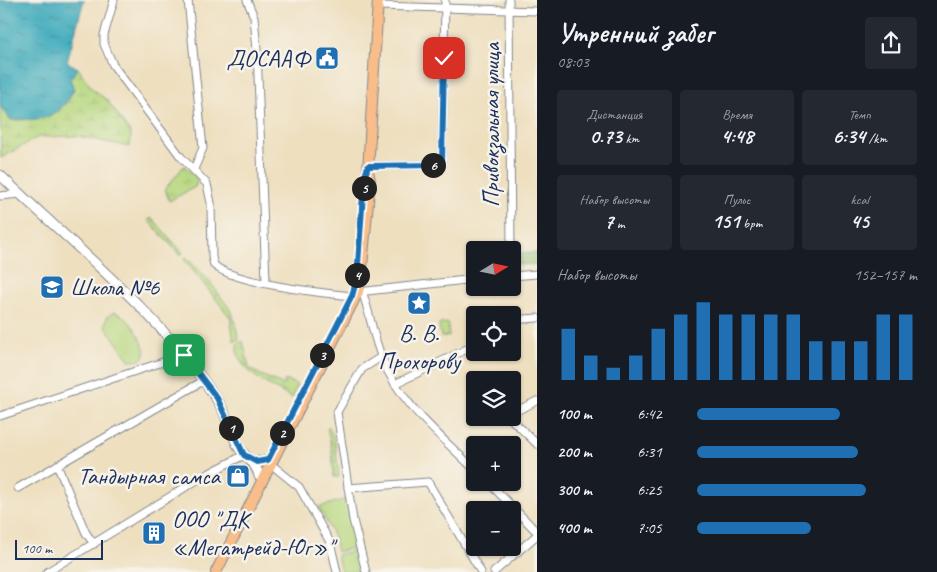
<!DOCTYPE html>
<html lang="ru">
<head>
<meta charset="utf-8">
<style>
	:root { --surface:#171b24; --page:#242831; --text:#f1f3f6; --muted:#9ea1a6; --accent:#1f6fb2 }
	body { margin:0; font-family:Caveat,sans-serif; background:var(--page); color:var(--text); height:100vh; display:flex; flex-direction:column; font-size:19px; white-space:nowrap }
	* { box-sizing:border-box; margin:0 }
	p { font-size:16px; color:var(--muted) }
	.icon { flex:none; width:28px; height:28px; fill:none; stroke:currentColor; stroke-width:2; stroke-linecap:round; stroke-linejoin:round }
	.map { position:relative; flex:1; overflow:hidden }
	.details { display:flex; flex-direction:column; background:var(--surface); width:400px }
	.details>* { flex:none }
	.needle { width:32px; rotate:80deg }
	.buttons { position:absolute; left:466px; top:241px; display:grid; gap:10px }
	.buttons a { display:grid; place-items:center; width:55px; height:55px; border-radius:5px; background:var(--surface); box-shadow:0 1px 4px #0004; font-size:25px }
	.scale { position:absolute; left:15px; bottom:12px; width:88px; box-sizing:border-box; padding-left:5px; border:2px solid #1b2f5e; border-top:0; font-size:14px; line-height:18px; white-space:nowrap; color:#1b2f5e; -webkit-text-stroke:4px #f7f3e8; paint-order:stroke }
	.pin { position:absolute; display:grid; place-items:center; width:42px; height:42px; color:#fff; margin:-21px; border-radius:10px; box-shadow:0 2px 8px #0006 }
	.km { position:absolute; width:25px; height:25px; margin:-12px; border-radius:50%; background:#222; color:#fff; font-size:14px; line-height:25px; text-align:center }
	.round { display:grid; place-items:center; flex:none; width:52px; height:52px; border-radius:5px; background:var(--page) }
	.headline { display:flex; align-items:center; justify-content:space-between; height:85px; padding:0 20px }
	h1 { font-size:28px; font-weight:700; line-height:38px }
	.metrics { display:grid; grid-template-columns:repeat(3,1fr); gap:8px; height:85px; padding:5px 20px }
	.metrics div { display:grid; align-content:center; border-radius:5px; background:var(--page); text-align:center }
	.metrics b { font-size:21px; font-weight:700 }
	.metrics small { font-size:14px; font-weight:400 }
	.metrics p { font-size:14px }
	.chart { height:140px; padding:10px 20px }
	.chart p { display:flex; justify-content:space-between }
	.chart svg { width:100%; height:90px; margin-top:5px; stroke:var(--accent); stroke-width:6 }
	ul { padding:0 20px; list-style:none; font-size:16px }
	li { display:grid; grid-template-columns:80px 60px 1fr; align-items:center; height:38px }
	li i { height:12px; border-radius:6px; background:var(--accent) }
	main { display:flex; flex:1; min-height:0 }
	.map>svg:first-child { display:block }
</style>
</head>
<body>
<main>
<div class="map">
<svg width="537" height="572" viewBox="0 0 537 572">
	<defs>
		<pattern id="forest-crowns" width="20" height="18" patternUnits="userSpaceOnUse" patternTransform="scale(1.25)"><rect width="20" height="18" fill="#90b86d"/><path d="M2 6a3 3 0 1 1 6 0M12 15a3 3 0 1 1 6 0" fill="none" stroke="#75965d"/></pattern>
		<pattern id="wetland-marsh" width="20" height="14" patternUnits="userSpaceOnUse" patternTransform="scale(1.25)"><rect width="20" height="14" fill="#b6d77e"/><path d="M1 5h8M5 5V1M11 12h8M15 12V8" fill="none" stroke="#9cb96f"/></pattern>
		<pattern id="park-tufts" width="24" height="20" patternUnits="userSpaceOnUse" patternTransform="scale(1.25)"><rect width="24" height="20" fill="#b6d77e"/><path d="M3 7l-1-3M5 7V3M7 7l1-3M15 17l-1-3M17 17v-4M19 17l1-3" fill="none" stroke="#9cb96f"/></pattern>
		<pattern id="water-ripples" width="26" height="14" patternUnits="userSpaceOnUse" patternTransform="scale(1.25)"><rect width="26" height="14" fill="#3eabbc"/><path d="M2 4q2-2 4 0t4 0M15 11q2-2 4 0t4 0" fill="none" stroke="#338c9c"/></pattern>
	</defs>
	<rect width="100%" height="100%" fill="#f7f3e8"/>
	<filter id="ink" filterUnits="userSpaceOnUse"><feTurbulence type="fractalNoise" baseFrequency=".02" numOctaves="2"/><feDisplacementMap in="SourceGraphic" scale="10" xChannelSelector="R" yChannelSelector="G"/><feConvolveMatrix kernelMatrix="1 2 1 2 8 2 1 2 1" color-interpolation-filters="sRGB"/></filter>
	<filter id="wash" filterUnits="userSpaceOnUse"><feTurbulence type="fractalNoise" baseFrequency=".0096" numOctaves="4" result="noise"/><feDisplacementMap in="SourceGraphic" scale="20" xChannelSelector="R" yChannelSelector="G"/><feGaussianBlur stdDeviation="1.12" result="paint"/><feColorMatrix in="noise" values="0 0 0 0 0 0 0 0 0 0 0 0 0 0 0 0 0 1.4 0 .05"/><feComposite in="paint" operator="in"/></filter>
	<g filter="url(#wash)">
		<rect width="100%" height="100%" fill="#eedfbf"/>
		<!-- grass -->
		<g fill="#b6d77e" stroke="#68836e">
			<path d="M114 312C130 316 145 341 145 356L138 361 129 360 105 326 107 317Z"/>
			<polygon points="347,499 356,547 337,552 334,537 319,507"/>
			<polygon points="357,550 361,572 341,572 337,555"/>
		</g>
		<!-- forest -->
		<polygon fill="url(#forest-crowns)" stroke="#567466" points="537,252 537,264 519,265 518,254"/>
		<!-- wetland -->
		<g fill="url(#wetland-marsh)" stroke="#68836e">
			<polygon points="78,68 93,90 107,100 131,134 130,147 78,136 38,137 1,158 0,106 11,120 58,112 68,101 74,89 70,79"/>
			<polygon points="152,218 183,253 180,255 148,220"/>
			<polygon points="186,257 209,281 232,312 239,339 234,342 230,317 184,259"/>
			<path d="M243 341 249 368 259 374 284 385V381H289L297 385 292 398C273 387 234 371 237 344Z"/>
			<polygon points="329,426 335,442 339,477 334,477 332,450 327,428"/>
		</g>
		<!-- park -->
		<g fill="url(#park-tufts)" stroke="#68836e">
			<polygon points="184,166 198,179 195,187 169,201 165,189"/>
			<polygon points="448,323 449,336 441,337 439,324"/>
		</g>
		<!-- water -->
		<path fill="url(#water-ripples)" stroke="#2c6d8d" d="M0 0H84L67 62 78 68 70 79 74 89C55 121 47 119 11 120L0 106Z"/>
	</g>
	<g filter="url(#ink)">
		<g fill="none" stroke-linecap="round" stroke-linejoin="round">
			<!-- minor casing -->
			<g stroke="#84878e" stroke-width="9">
				<g id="minor">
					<path d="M114 0 104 35V44L113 65 181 157 207 184 211 203 212 257 214 265C233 283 323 293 352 296"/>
					<polyline points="188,0 203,148 194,169"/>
					<polyline points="247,0 254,17 257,50 266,282"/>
					<polyline points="509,0 511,250"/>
					<polyline points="378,6 537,11"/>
					<polyline points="368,166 437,165 442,163 445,0"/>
					<polyline points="0,196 20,194"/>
					<polyline points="512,276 537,274"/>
					<path d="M362 291C370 313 373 337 382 358 399 403 441 436 475 470"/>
					<polyline points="358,292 475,279"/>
					<polyline points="512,320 537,318"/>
					<polyline points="395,384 475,345"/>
					<polyline points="512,413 537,401"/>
					<polyline points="0,416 184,355"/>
					<polyline points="510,418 537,444"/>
					<polyline points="57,465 86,533 94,544"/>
					<polyline points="272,465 299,487 330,542 337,572"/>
					<polyline points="488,482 537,532"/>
					<polyline points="18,488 203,381"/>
					<polyline points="348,488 428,482 481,572"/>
					<polyline points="47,572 202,477 244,455"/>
					<polyline points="366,572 353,520 337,412 362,369 381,357"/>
					<polyline points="494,572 537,535"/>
				</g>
			</g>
			<!-- tertiary casing -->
			<g stroke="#84878e" stroke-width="11">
				<g id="tertiary">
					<path d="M0 175C74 246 158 312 216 398 226 412 230 430 238 446 244 457 257 463 259 476"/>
					<polyline points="250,460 261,462 268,460"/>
				</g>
			</g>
			<!-- primary casing -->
			<g stroke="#84878e" stroke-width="12">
				<polyline id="primary" points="216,572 358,292 361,278 370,180 368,171 378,0"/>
			</g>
			<!-- minor -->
			<use href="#minor" stroke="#fff" stroke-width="7"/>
			<!-- tertiary -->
			<use href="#tertiary" stroke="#fff" stroke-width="9"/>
			<!-- primary -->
			<use href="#primary" stroke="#f8bd89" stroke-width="10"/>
		</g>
	</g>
	<g fill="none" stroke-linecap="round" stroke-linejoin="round" filter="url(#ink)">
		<!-- route casing -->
		<g stroke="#fff" stroke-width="10">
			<polyline id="route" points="184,355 217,398 244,455 257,462 268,460 352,296 357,278 364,180 368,166 437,165 442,163 444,58"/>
		</g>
		<!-- route -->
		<use href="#route" stroke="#1f6fb2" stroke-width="6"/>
	</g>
	<!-- icons -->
	<defs>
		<g id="civic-square" transform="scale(1.25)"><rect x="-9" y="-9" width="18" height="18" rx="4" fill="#1f6fb2" stroke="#f7f3e8"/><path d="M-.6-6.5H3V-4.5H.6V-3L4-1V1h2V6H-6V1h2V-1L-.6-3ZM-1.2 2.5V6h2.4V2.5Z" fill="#fff"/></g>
		<g id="school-square" transform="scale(1.25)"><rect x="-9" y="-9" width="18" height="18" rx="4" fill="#1f6fb2" stroke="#f7f3e8"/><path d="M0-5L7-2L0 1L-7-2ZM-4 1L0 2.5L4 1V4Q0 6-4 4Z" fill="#fff"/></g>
		<g id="sight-square" transform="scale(1.25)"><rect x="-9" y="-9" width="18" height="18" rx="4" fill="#1f6fb2" stroke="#f7f3e8"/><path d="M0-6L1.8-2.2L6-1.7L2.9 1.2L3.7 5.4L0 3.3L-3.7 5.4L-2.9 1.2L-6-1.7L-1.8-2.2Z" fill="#fff"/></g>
		<g id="shop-square" transform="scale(1.25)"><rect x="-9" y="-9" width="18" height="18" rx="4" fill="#1f6fb2" stroke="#f7f3e8"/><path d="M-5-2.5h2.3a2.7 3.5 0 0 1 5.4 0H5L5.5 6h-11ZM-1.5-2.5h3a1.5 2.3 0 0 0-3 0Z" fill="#fff"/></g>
		<g id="building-square" transform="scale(1.25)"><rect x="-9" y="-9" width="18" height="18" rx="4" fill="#1f6fb2" stroke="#f7f3e8"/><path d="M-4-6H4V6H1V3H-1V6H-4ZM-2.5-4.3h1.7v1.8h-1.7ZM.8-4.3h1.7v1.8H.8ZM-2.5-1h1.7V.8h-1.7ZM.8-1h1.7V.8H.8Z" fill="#fff"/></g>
	</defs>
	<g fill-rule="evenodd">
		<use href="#civic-square" x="327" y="58"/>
		<use href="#school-square" x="52" y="287"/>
		<use href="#sight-square" x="419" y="303"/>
		<use href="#shop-square" x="238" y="476"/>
		<use href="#building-square" x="154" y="533"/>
	</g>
	<g text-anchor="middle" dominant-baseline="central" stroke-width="5" stroke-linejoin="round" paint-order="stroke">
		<!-- poi labels -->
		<g font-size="24" fill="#1b2f5e" stroke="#f7f3e8" text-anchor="end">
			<text x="310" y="58">ДОСААФ</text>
			<text x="70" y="287" text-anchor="start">Школа №6</text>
			<text x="419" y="333" text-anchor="middle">В. В.<tspan x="419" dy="28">Прохорову</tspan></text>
			<text x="220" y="476">Тандырная самса</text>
			<text x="172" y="519" text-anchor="start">ООО "ДК<tspan x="172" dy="28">«Мегатрейд-Юг»"</tspan></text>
		</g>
		<!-- street labels -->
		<g font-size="24" fill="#1b2f5e" stroke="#f7f3e8">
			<text transform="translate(491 125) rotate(-90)">Привокзальная улица</text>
		</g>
	</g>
</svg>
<div class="buttons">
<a><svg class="needle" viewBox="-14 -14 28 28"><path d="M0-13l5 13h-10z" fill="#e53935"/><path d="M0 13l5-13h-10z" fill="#9ea1a6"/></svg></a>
<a><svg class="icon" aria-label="locate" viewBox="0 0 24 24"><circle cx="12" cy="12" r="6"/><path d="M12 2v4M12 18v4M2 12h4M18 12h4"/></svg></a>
<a><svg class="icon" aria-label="layers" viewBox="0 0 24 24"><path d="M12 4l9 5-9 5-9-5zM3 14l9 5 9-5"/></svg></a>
<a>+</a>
<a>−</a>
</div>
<div class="scale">100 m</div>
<div class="pin" style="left:184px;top:355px;background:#1e9e55"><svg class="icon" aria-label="arrive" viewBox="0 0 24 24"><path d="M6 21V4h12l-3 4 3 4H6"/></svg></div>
<div class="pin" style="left:444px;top:58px;background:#d93025"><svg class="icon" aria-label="check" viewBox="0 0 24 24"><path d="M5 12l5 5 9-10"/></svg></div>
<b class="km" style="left:231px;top:428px">1</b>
<b class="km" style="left:282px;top:433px">2</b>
<b class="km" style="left:322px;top:355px">3</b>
<b class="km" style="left:357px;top:275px">4</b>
<b class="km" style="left:364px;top:188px">5</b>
<b class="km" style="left:433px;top:165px">6</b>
</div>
<section class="details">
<div class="headline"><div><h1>Утренний забег</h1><p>08:03</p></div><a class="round"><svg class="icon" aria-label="share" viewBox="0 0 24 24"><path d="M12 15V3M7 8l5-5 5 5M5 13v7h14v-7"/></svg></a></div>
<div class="metrics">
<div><p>Дистанция</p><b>0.73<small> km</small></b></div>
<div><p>Время</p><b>4:48</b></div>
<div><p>Темп</p><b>6:34<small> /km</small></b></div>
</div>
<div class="metrics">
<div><p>Набор высоты</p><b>7<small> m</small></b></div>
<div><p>Пульс</p><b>151<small> bpm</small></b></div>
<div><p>kcal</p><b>45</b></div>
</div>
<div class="chart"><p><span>Набор высоты</span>152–157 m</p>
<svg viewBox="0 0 160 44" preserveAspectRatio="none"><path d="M5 44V19M15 44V32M25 44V38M35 44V32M45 44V19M55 44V12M65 44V6M75 44V12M85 44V12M95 44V12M105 44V12M115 44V25M125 44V25M135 44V25M145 44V12M155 44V12"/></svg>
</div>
<ul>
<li><b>100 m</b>6:42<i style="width:65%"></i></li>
<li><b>200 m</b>6:31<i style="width:73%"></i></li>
<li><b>300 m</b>6:25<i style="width:77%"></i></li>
<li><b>400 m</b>7:05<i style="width:52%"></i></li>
</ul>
</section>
</main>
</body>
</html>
